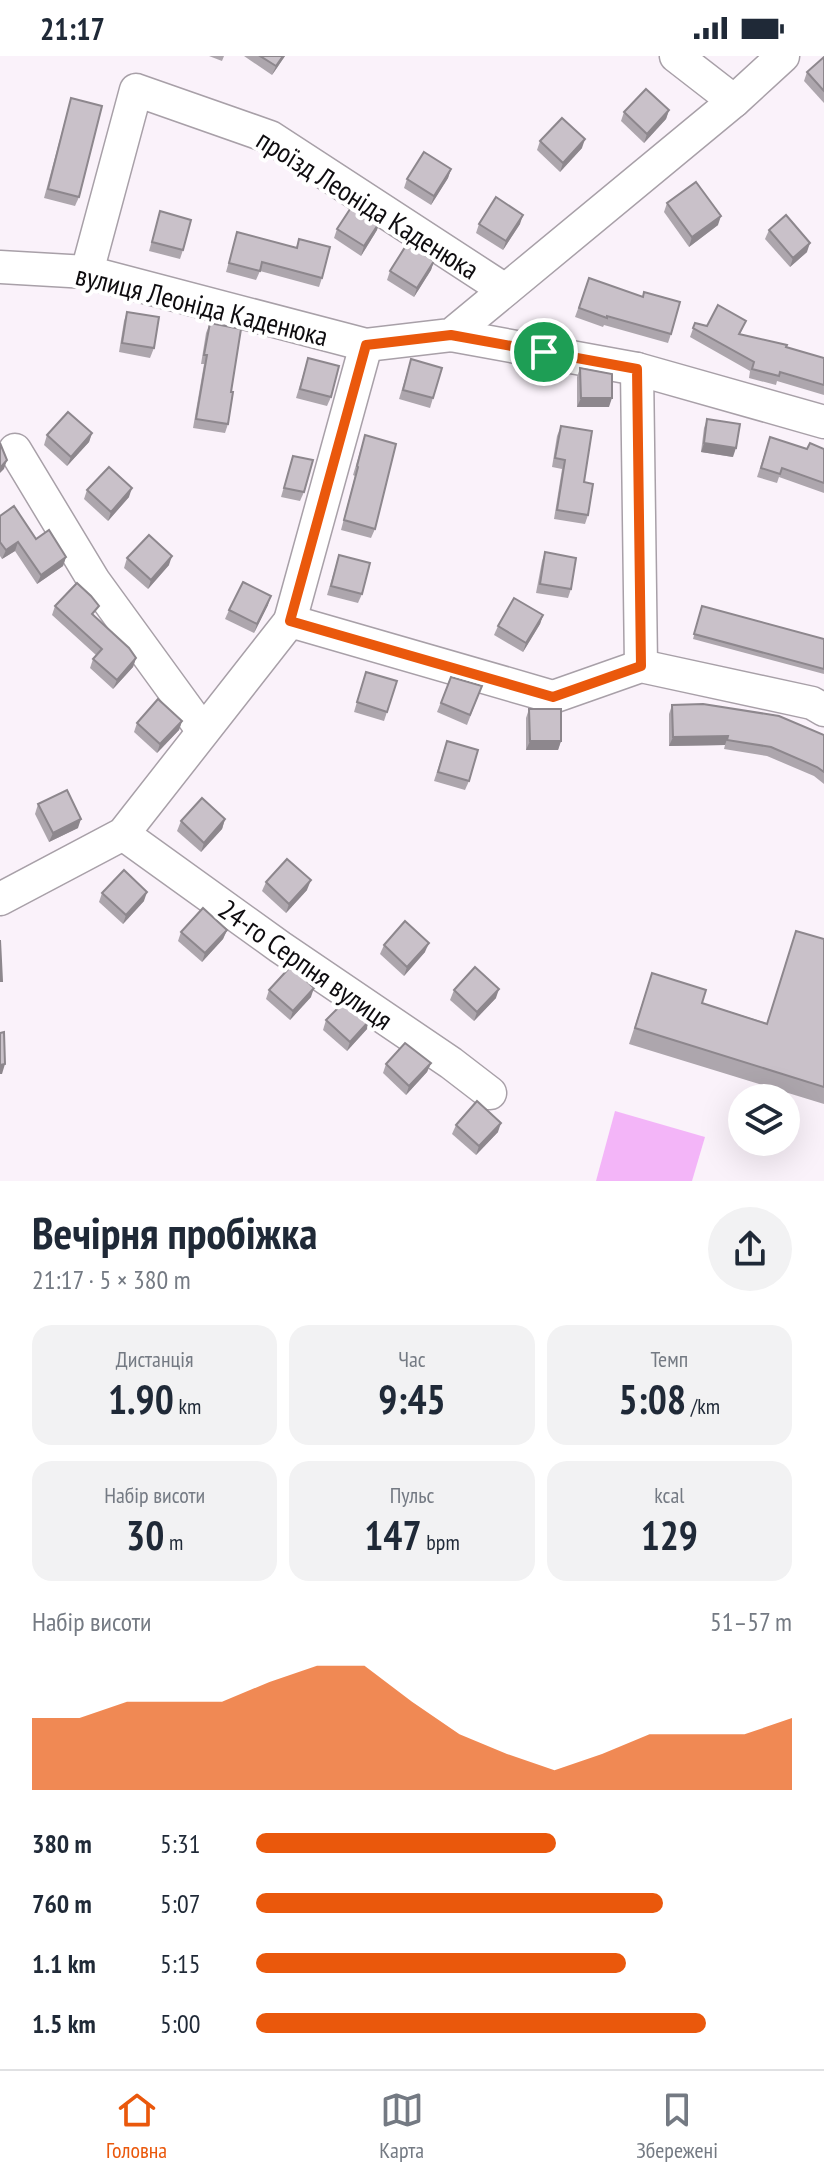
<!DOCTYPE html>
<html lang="uk">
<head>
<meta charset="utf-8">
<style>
	:root { --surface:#fff; --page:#f2f2f3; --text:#1f2937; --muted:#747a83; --line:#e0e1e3; --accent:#ea580c }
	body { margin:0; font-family:"PT Sans Narrow",sans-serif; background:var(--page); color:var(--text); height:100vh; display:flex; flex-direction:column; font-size:30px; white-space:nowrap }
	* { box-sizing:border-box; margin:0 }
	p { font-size:26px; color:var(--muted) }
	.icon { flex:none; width:44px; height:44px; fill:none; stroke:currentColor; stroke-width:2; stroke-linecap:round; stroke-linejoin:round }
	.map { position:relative; height:1125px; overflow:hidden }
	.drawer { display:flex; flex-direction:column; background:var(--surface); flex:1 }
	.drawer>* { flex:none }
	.controls { position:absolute; left:728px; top:1028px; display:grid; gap:16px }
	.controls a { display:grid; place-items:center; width:72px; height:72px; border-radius:50%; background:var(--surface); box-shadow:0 8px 32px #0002; font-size:40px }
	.pin { position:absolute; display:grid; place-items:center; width:68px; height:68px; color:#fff; margin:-34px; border:4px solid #fff; border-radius:50%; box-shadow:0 2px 8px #0007 }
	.round { display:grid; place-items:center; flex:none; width:84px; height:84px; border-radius:42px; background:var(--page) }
	.headline { display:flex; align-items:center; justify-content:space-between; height:136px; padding:0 32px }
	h1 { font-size:44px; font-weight:700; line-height:60px }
	.metrics { display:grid; grid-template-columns:repeat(3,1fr); gap:12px; height:136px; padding:8px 32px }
	.metrics div { display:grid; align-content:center; border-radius:20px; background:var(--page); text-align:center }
	.metrics b { font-size:40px; font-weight:700 }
	.metrics small { font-size:22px; font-weight:400 }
	.metrics p { font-size:22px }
	.chart { height:224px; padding:16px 32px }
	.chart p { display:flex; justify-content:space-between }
	.chart svg { width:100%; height:144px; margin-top:8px; fill:var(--accent); opacity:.7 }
	ul { padding:0 32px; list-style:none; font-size:26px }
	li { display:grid; grid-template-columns:128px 96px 1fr; align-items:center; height:60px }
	li i { height:20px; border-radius:10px; background:var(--accent) }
	.status { display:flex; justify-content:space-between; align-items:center; height:56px; padding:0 40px; background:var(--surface); direction:ltr }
	.status svg { height:22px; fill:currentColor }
	.tabs { display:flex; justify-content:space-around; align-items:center; height:112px; border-top:2px solid var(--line); background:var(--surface); font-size:22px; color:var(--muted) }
	.tabs a { display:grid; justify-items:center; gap:4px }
	.tabs .selected { color:var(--accent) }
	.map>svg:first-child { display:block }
</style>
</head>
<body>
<div class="status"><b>21:17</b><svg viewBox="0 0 49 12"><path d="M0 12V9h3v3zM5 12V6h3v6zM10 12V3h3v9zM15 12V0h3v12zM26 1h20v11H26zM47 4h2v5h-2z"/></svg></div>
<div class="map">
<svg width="824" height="1125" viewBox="0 0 824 1125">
	<rect width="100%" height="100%" fill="#faf2fa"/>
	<!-- green -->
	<polygon fill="#f3b5f8" points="615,1055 705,1081 692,1125 596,1125"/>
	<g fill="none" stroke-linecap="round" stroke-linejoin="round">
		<!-- minor casing -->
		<g stroke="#a8a0a8" stroke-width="35">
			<g id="minor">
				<polyline points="676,0 734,45"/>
				<polyline points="0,211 87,216 366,289 451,279 734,45 783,0"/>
				<polyline points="87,216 136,34 270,81 505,234"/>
				<polyline points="451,279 637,313 824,366"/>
				<polyline points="637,313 641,610"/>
				<polyline points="15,394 94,525 203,675"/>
				<polyline points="290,565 366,289"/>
				<polyline points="123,778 280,891 451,1007 490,1037"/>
				<polyline points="0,843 123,778 290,565 553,641 641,610 812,647 824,654"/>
			</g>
		</g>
		<!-- minor -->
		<use href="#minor" stroke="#fff" stroke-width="32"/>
	</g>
	<!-- wall -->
	<g fill="#ada6ad">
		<polygon points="209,0 224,0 222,5"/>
		<polygon points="244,0 285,0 272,19"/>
		<polygon points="824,1 824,47 804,25 807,16"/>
		<polygon points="71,42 79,141 75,150 44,142"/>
		<polygon points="669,54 666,63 644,87 621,65 624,56"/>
		<polygon points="540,85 582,92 560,116 537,94"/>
		<polygon points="451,113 448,122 431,149 404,132 407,123"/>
		<polygon points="667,147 718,169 689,191 664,156"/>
		<polygon points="160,155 183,194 180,203 149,195"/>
		<polygon points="479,168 520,168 503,194 476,177"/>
		<polygon points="337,173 377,174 361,200 334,182"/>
		<polygon points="769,174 807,196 790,211 765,183"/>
		<polygon points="237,176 296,192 299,183 322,222 319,231 260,215 256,224 226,216"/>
		<polygon points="434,205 431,214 414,241 387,224 390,215"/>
		<polygon points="589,222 671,278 668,287 604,269 603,271 575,261"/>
		<polygon points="127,256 154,292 150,302 119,296 124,265"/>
		<polygon points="746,265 740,278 824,302 824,339 777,325 776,329 749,322 750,315 690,281 695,267 707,270"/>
		<polygon points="210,267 231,336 228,368 225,377 193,372 204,308 201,308 206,277"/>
		<polygon points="308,302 331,341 327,350 296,342"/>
		<polygon points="411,303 433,342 430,352 399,343"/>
		<polygon points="580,312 609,351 577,351 577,321"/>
		<polygon points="707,363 733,401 701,396 704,372"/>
		<polygon points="561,370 584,426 588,459 585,468 554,463 562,413 552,411 557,380"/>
		<polygon points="92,377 89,386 67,410 44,389 47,379"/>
		<polygon points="365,379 375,473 371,482 341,474 355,420 353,419"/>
		<polygon points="770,381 807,393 824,393 824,437 779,421 777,427 757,421"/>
		<polygon points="293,400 304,436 300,445 281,441"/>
		<polygon points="87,434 129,441 108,465 84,443"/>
		<polygon points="0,460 66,501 63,510 37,528 15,495 2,503 0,500"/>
		<polygon points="545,496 571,533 568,542 536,537 542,505"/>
		<polygon points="339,499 362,538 358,547 327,539"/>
		<polygon points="127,502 169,509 148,533 124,512"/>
		<polygon points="268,549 254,577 225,563 229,554"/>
		<polygon points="55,550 95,559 94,560 136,602 133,611 113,633 90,612 93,603 96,599 52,559"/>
		<polygon points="702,550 824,583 824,618 693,583"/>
		<polygon points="543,559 540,568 523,596 494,579 498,570"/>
		<polygon points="451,621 482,630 467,669 437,656"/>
		<polygon points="363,625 387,656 384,665 354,656"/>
		<polygon points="672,649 824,679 824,728 814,720 767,700 724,693 725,689 669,690 669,658"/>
		<polygon points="529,653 561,685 558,694 526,694 526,662"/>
		<polygon points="182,665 179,674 157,697 134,676 137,667"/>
		<polygon points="444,694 469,725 465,734 434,725"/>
		<polygon points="38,748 78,772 49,786 35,758"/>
		<polygon points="225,763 222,773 201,796 177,775 181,765"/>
		<polygon points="266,826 307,834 286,857 262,835"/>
		<polygon points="102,837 144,845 123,868 99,846"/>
		<polygon points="227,874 223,883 202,906 178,885 181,876"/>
		<polygon points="796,875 824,883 824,1048 629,988 652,917 702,947 767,967"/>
		<polygon points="384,889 425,896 404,920 380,898"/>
		<polygon points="269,934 311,941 290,964 266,943"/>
		<polygon points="454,934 496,942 474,965 450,944"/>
		<polygon points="326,964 370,964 367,973 347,995 323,974"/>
		<polygon points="431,1007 427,1016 406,1039 383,1017 386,1008"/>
		<polygon points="456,1069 498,1076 476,1099 452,1078"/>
	</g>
	<!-- shaded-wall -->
	<g fill="#8d878d">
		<polygon points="283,0 285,0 272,19 276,10"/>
		<polygon points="669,54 666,63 644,87 647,78"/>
		<polygon points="585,83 582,92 560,116 563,107"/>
		<polygon points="451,113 448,122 431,149 434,140"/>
		<polygon points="523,159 520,168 503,194 506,185"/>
		<polygon points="721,160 718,169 689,191 692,181"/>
		<polygon points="381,164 377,174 361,200 364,190"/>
		<polygon points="810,187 807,196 790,211 793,202"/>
		<polygon points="434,205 431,214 414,241 417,232"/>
		<polygon points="581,342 612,342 609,351 577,351"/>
		<polygon points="92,377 89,386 67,410 71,401"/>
		<polygon points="704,387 736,392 733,401 701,396"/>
		<polygon points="7,404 4,413 0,417 0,412"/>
		<polygon points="132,432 129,441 108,465 111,456"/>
		<polygon points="18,486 15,495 2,503 6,494"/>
		<polygon points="172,500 169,509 148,533 151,524"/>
		<polygon points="66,501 63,510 37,528 41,519"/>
		<polygon points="271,540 268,549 254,577 257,568"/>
		<polygon points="543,559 540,568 523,596 526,587"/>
		<polygon points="136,602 133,611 113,633 117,624"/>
		<polygon points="182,665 179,674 157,697 160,688"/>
		<polygon points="728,680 725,689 669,690 673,681"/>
		<polygon points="530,685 561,685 558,694 526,694"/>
		<polygon points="81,763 78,772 49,786 53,777"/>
		<polygon points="225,763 222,773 201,796 204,787"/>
		<polygon points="311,824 307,834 286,857 289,848"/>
		<polygon points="147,836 144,845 123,868 126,859"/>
		<polygon points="227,874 223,883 202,906 205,897"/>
		<polygon points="429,887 425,896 404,920 407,911"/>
		<polygon points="314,932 311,941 290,964 293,955"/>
		<polygon points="499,933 496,942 474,965 477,956"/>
		<polygon points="370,964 367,973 347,995 350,986"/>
		<polygon points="431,1007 427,1016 406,1039 409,1030"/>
		<polygon points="5,1008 2,1018 0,1018 0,1009"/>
		<polygon points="501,1067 498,1076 476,1099 479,1090"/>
	</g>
	<!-- building -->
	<g fill="#c9c1c9" stroke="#8d878d" stroke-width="2">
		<polygon points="260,0 283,0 276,10"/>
		<polygon points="824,1 824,35 807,16"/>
		<polygon points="646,33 669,54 647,78 624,56"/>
		<polygon points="71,42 102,50 79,141 48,133"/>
		<polygon points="562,62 585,83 563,107 540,85"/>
		<polygon points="424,96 451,113 434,140 407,123"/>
		<polygon points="696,126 721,160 692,181 667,147"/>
		<polygon points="496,141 523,159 506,185 479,168"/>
		<polygon points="354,147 381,164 364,190 337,173"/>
		<polygon points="160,155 191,164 183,194 152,186"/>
		<polygon points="786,159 810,187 793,202 769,174"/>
		<polygon points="237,176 297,192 299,183 330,191 322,222 262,206 260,215 229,207"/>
		<polygon points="407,188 434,205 417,232 390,215"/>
		<polygon points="589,222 643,241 644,236 680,246 671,278 607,260 607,262 579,252"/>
		<polygon points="718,249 746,265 739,278 787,289 786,291 824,302 824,329 780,316 779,320 752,313 754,306 693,272 695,267 707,270"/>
		<polygon points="127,256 159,261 154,292 122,287"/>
		<polygon points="210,267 241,273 231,336 233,336 228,368 196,363 207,299 204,299"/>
		<polygon points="308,302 339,310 331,341 300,333"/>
		<polygon points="411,303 442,312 433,342 403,334"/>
		<polygon points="580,312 612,318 612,342 581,342"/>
		<polygon points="68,356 92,377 71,401 47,379"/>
		<polygon points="707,363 740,368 736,392 704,387"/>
		<polygon points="561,370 592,375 584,426 593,428 588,459 557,454 565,404 555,402"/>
		<polygon points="365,379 396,388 375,473 344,464 358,411 357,410"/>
		<polygon points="770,381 807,393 810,387 824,393 824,427 782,412 780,418 761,412"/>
		<polygon points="0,387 7,404 0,412"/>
		<polygon points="293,400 313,404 304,436 284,432"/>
		<polygon points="109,411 132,432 111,456 87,434"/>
		<polygon points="14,450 36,483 49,474 66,501 41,519 18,486 6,494 0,486 0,460"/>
		<polygon points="149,479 172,500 151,524 127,502"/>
		<polygon points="545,496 576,502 571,533 540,528"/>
		<polygon points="339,499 370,507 362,538 331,530"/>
		<polygon points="243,526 271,540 257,568 229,554"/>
		<polygon points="77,527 91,540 99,550 92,558 129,592 136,602 117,624 93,603 102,593 55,550"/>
		<polygon points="514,542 543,559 526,587 498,570"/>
		<polygon points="702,550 824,583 824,613 694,578"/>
		<polygon points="366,616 397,625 387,656 357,646"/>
		<polygon points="451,621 482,630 470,659 441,647"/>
		<polygon points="158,643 182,665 160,688 137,667"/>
		<polygon points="703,648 779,660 824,679 824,716 817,711 771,691 727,684 728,680 673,681 672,649"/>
		<polygon points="529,653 561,653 561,685 530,685"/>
		<polygon points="447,685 478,694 469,725 438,716"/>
		<polygon points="67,734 81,763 53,777 38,748"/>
		<polygon points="202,742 225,763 204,787 181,765"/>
		<polygon points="287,803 311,824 289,848 266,826"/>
		<polygon points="124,814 147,836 126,859 102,837"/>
		<polygon points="203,852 227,874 205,897 181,876"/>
		<polygon points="405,865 429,887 407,911 384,889"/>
		<polygon points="796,875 824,883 824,1031 635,972 652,917 706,934 702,947 767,968"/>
		<polygon points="0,884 2,925 0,925"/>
		<polygon points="291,910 314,932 293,955 269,934"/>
		<polygon points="475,911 499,933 477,956 454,934"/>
		<polygon points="344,946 370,964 350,986 326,964"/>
		<polygon points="4,976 5,1008 0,1009 0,977"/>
		<polygon points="405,987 431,1007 409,1030 386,1008"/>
		<polygon points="477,1045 501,1067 479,1090 456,1069"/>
	</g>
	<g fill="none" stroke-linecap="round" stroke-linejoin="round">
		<!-- route casing -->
		<g stroke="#fff" stroke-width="16">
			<polygon id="route" points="451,279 637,313 641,610 553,641 290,565 366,289"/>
		</g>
		<!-- route -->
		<use href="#route" stroke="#ea580c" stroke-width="10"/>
	</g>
	<g text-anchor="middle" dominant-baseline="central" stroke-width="8" stroke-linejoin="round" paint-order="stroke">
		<!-- street labels -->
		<g font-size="28" fill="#0e0c0f" stroke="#fff">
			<text transform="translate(368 148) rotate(32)">проїзд Леоніда Каденюка</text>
			<text transform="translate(202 249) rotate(14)">вулиця Леоніда Каденюка</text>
			<text transform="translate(306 908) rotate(35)">24-го Серпня вулиця</text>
		</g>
	</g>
</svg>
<div class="controls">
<a><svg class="icon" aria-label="layers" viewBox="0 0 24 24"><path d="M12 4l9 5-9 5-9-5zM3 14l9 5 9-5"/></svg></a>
</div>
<div class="pin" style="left:544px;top:296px;background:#1e9e55"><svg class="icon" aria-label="arrive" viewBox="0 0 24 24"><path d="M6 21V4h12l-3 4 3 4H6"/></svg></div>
</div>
<section class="drawer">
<div class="headline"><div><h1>Вечірня пробіжка</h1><p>21:17 · 5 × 380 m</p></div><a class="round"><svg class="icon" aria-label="share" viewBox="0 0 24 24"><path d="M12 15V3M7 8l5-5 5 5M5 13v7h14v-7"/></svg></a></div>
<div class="metrics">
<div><p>Дистанція</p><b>1.90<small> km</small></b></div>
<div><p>Час</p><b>9:45</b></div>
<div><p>Темп</p><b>5:08<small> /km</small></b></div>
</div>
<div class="metrics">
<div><p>Набір висоти</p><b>30<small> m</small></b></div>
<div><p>Пульс</p><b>147<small> bpm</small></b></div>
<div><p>kcal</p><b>129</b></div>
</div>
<div class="chart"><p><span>Набір висоти</span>51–57 m</p>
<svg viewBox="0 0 160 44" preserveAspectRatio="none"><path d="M0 44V22L10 22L20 17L30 17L40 17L50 11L60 6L70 6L80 17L90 27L100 33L110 38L120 33L130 27L140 27L150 27L160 22V44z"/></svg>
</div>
<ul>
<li><b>380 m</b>5:31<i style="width:56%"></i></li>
<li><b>760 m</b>5:07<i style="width:76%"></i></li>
<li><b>1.1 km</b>5:15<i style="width:69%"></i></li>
<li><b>1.5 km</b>5:00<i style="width:84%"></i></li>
</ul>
</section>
<nav class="tabs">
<a class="selected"><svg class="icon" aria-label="home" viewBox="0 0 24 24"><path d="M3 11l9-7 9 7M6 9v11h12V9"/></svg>Головна</a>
<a><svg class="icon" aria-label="map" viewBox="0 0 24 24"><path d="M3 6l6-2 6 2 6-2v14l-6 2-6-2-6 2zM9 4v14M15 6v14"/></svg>Карта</a>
<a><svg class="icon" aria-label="saved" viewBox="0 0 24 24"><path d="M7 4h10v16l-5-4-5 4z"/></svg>Збережені</a>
</nav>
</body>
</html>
